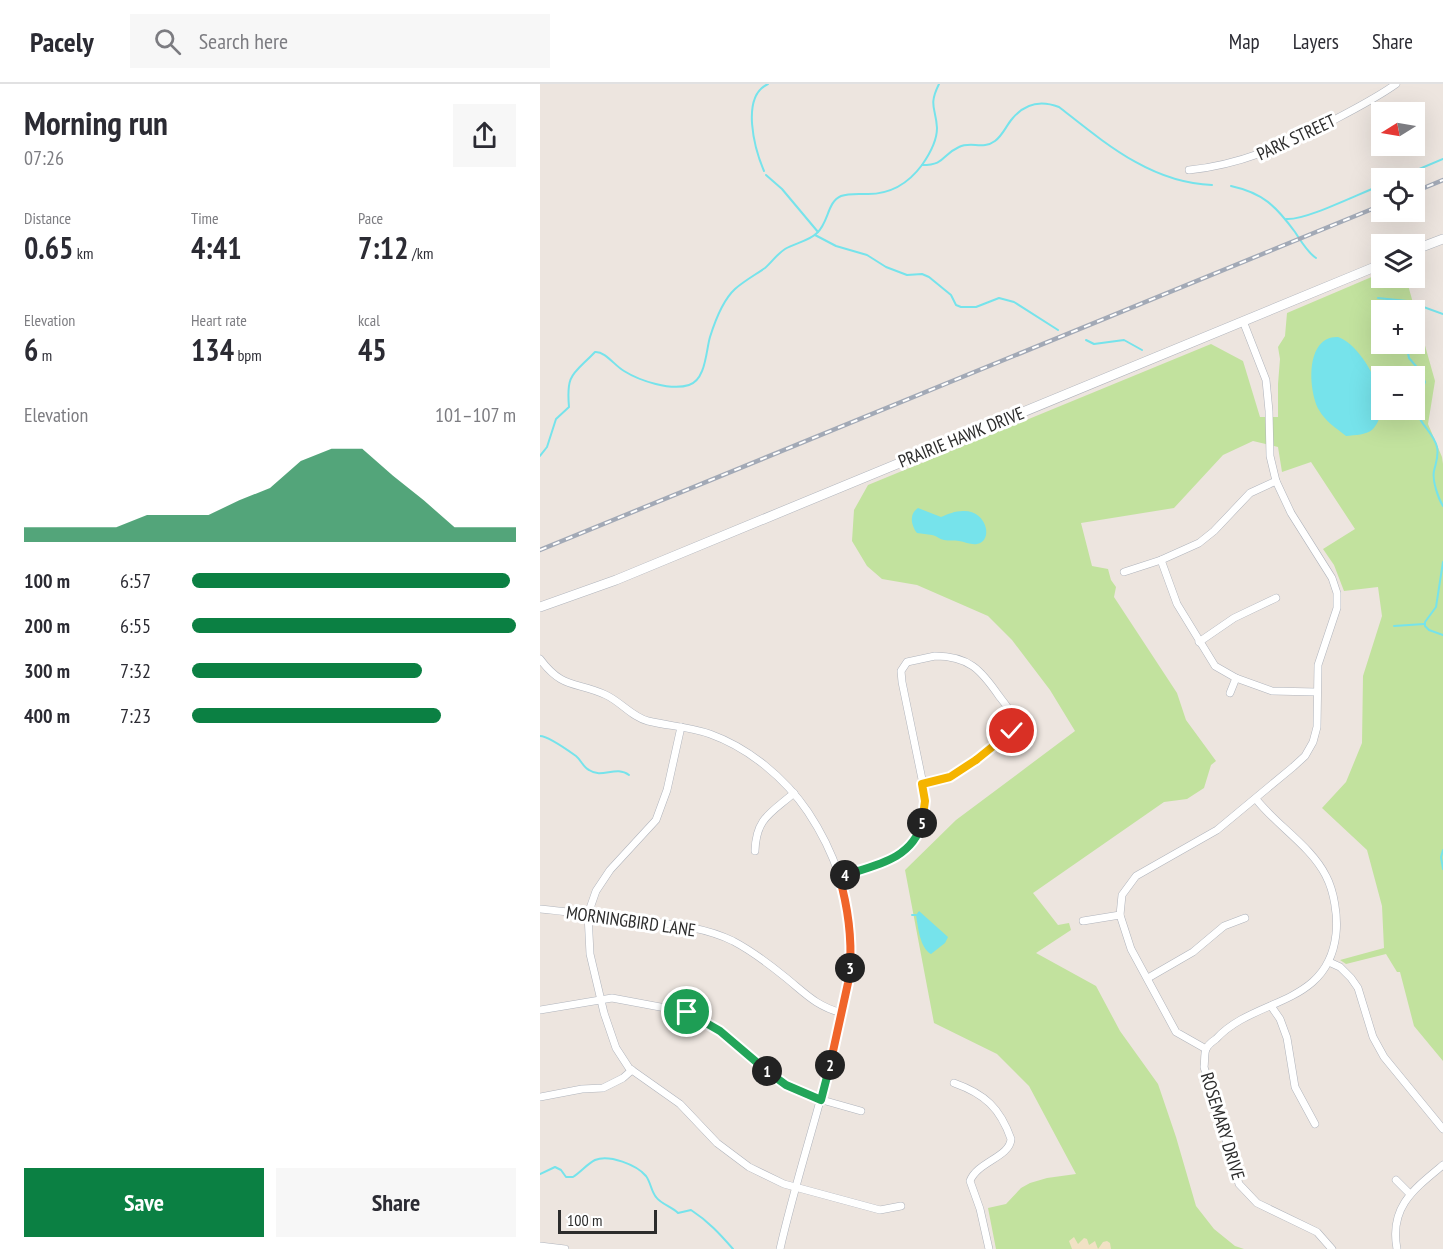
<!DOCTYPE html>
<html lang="en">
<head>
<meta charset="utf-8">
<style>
	:root { --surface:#fff; --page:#f7f7f7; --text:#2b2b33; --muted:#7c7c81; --line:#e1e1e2; --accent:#0b8043 }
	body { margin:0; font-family:"PT Sans Narrow",sans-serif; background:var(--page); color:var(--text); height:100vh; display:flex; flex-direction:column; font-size:22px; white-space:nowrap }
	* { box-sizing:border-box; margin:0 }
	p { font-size:20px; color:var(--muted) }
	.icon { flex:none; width:33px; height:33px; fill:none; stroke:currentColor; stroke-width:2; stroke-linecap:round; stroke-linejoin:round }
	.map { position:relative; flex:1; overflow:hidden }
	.panel { display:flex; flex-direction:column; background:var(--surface); width:540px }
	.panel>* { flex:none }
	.needle { width:39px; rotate:259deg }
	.tools { position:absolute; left:831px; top:18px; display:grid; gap:12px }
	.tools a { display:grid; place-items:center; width:54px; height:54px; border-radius:0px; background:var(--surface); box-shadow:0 6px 24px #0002; font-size:30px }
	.scale { position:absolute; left:18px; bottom:15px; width:99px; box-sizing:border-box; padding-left:6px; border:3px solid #2c2c2c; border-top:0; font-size:16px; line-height:21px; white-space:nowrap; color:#2c2c2c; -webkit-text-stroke:4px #fff; paint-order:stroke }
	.pin { position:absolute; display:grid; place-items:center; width:51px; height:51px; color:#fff; margin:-26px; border:3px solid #fff; border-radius:50%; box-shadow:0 2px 6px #0007 }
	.km { position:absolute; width:30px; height:30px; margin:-15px; border-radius:50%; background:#222; color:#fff; font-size:16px; line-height:30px; text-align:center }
	.round { display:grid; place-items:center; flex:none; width:63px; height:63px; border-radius:0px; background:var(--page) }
	.head { display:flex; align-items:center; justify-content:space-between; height:102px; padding:0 24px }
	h1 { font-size:33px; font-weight:700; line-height:45px }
	.metrics { display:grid; grid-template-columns:repeat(3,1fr); gap:9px; height:102px; padding:6px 24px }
	.metrics div { display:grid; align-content:center }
	.metrics b { font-size:30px; font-weight:700 }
	.metrics small { font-size:16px; font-weight:400 }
	.metrics p { font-size:16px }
	.chart { height:168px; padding:12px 24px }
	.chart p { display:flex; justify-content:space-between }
	.chart svg { width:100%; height:108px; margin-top:6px; fill:var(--accent); opacity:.7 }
	.button { display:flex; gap:12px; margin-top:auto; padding:12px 24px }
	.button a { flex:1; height:69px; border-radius:0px; background:var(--accent); color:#fff; font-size:24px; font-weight:700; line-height:69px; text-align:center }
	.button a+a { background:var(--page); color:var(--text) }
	ul { padding:0 24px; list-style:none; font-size:20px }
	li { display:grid; grid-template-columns:96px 72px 1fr; align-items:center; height:45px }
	li i { height:15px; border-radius:8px; background:var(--accent) }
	header { display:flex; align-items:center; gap:36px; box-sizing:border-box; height:84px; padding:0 30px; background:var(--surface); border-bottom:2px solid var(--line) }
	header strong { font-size:28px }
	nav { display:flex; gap:33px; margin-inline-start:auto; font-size:21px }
	.search { width:420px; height:54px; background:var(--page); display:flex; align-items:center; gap:15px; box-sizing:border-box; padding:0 21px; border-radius:0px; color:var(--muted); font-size:22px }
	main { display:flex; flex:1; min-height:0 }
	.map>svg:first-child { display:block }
</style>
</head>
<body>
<header>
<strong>Pacely</strong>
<div class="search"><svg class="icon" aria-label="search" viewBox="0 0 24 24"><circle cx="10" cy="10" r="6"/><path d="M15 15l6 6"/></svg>Search here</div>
<nav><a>Map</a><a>Layers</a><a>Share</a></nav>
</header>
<main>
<section class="panel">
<div class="head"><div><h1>Morning run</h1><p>07:26</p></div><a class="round"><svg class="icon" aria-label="share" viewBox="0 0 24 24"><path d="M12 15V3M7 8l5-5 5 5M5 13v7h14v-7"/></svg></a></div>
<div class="metrics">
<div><p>Distance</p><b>0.65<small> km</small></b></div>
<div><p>Time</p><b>4:41</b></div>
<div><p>Pace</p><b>7:12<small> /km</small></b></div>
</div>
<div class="metrics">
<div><p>Elevation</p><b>6<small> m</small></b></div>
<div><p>Heart rate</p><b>134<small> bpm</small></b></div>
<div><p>kcal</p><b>45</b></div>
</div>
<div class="chart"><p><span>Elevation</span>101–107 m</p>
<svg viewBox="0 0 160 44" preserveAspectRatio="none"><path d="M0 44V38L10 38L20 38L30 38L40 33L50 33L60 33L70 27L80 22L90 11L100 6L110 6L120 17L130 27L140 38L150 38L160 38V44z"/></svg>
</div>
<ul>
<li><b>100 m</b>6:57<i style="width:98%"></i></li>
<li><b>200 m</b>6:55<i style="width:100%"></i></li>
<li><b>300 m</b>7:32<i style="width:71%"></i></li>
<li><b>400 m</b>7:23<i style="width:77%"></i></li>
</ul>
<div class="button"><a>Save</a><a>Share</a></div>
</section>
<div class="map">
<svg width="903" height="1165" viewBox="0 0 903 1165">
	<rect width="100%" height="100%" fill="#ede5df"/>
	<!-- green -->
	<path fill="#c2e29e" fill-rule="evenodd" d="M841 189 842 194H866L895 297 888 340 902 373 903 380V977L874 942 860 888H857L846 870 806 880 800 876 844 864 842 822 827 766 782 724 806 698 822 659 823 592 842 532 838 503 804 507 794 481 783 465 815 445 771 378 742 388 738 363 713 357 683 371 634 424 541 439 552 482 568 485 571 496 576 503 574 513 637 609 646 636 676 677 671 681 664 704 647 715 624 718 493 809 518 841 529 839 531 846 496 869 556 902 580 947 618 1000 636 1053 656 1122 674 1145 695 1162 704 1165H456L448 1124 466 1120 481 1104 490 1099 507 1094 536 1090 489 1002 457 970 394 939 365 786 416 736 535 647 510 606 472 556 448 532 377 501 342 495 327 482 312 457 314 426 328 401 671 260 703 277 720 333H738V300L740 275 738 263 745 252 747 229ZM842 226H874V260H842ZM842 292H874V326H842Z"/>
	<!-- sand -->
	<polygon fill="#f1e1c4" points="534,1153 538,1160 544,1154 547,1155 549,1161 555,1157 558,1165 563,1158 567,1157 570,1159 571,1165 532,1165 529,1157"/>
	<!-- water -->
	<g fill="#76e3eb">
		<path d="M798 253C824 262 856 322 833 345 827 351 815 351 806 352 796 344 785 337 779 326 768 306 765 252 798 253Z"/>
		<path d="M378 424 401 433C408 430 415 427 423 427 447 426 454 457 437 460 431 461 425 458 419 457 414 456 409 457 404 456 399 455 397 452 392 451 387 450 382 450 377 449 371 441 369 430 378 424Z"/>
		<path d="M379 827 408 853 405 859 391 870C380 864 378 843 376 831Z"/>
	</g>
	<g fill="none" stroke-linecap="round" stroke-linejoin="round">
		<!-- stream -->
		<g stroke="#76e3eb" stroke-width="2">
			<path d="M382 81C406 81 401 71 419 63 431 57 443 66 455 57 463 51 466 42 472 35 485 19 501 16 519 23 565 59 611 99 672 101"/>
			<path d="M224 87C215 66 200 13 228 0"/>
			<polyline points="226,91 242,105 278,148"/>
			<polyline points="858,94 903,75"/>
			<path d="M691 102C723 109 736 122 755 148 761 157 767 168 776 174"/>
			<path d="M746 135C765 137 820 109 842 101"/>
			<polyline points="275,151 296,162 327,171 346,183 367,191 382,190 389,193 411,211 416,221 421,223 436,223 459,214 474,218 518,246"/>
			<polyline points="838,214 867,217 903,230"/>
			<polyline points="859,217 859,226"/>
			<polyline points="546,256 554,260 584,256 602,266"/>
			<path d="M866 260 869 274 881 288 885 298 880 311 878 331C883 343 894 350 897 363 899 372 896 378 894 387 892 396 898 414 903 422"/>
			<path d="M0 372 7 363 16 335 29 323C26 289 33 291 55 268 65 267 75 282 84 287 100 297 131 307 149 301 166 296 166 266 170 253 175 237 183 216 195 205 204 197 215 191 225 184 232 178 237 170 245 165 255 159 269 157 277 149 289 138 287 118 301 112 309 109 319 110 328 110 351 110 368 100 382 81 389 71 397 57 397 44 396 24 388 22 399 0"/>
			<polyline points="903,478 896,523 885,538 885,542 889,546 903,551"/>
			<polyline points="854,542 884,540"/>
			<path d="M0 652C8 652 29 667 36 672 41 676 43 683 49 686 62 695 76 681 89 691"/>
			<polyline points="903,766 901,773 903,785"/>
			<polyline points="372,831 376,831"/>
			<path d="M0 1090 15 1083 21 1086 26 1093H33C41 1088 47 1080 55 1076 69 1070 97 1081 106 1092 111 1099 111 1107 116 1113 121 1120 132 1123 138 1129L151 1126C168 1137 180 1150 193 1165"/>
		</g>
		<!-- minor casing -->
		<g stroke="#b0b4bc" stroke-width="8">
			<g id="minor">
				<path d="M649 86C700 81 742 62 788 39 811 27 835 15 856 0"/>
				<polyline points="621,476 637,520 675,582 696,594 732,607 776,608"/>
				<polyline points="584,488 621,476 659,459 674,447 710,409 736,397"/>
				<polyline points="659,558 694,534 736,514"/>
				<path d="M395 572C429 572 441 586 459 612 466 621 473 629 475 641 469 655 425 685 411 693 402 697 392 698 383 700L362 598 361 587 367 578Z"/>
				<path d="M0 575C23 606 36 597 66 611 81 618 92 633 108 637 129 642 150 643 170 650 209 664 245 694 268 728 294 767 310 813 311 860 312 897 302 933 293 968 277 1033 255 1099 240 1165"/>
				<polyline points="690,609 696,594"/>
				<polyline points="141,643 127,706 116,736 70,786 56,807 48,830 50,870 64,929 76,964 89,984 140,1020 177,1059 209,1083 244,1100 340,1126 361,1122"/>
				<path d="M716 715C736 741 771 762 786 792 794 807 798 832 796 850 788 923 714 913 676 955 673 957 668 961 666 965 664 970 665 978 664 983L699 1100 717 1119 777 1148 792 1165"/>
				<path d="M215 767C216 734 231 729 254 709"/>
				<path d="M299 792C354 775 392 769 383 700"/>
				<path d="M0 825C32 828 63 832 95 836 128 840 162 842 193 857 212 867 229 880 245 893 266 910 276 922 302 929"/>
				<polyline points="543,837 580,831"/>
				<polyline points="789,878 800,883 811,894 818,904 833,953 844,973 903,1045"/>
				<polyline points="608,894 653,868 684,842 705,834"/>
				<polyline points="731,922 740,935 747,954 755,1003 775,1040"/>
				<polyline points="0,926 72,914 147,928 180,947 246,1001 268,1012 321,1027"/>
				<polyline points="666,965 636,948 591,865 580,831 582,811 596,792 677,746 753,683 765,672 773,658 777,643 778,581 797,524 797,509 792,494 751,429 736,397 730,372 729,327 726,296 703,237"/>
				<path d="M414 999C445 1010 460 1024 471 1055 470 1073 437 1078 430 1097L440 1125 449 1165"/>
				<polyline points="0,1013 42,1005 63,1004 83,994 92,986"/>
				<polyline points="856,1096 870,1110"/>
				<polyline points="0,1162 25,1165"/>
				<path d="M857 1165C849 1123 874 1105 903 1081"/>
			</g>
		</g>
		<!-- tertiary casing -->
		<g stroke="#b0b4bc" stroke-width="10">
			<g id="tertiary">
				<polyline points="874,166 903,155"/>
				<polyline points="0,523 76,496 842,180"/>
			</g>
		</g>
		<!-- minor -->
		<use href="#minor" stroke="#fff" stroke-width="7"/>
		<!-- tertiary -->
		<use href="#tertiary" stroke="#fff" stroke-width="9"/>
		<!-- rail casing -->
		<g stroke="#a2a9b6" stroke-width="4.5">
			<g id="rail">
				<polyline points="874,108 903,96"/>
				<polyline points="0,466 842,121"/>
			</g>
		</g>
		<!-- rail -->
		<use href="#rail" stroke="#fff" stroke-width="2" stroke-dasharray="7" stroke-linecap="butt"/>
	</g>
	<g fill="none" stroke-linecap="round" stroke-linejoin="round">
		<!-- split-1 casing -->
		<g stroke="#fff" stroke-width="12">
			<polyline id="split-1" points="147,928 180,947 227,987"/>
		</g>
		<!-- split-2 casing -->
		<g stroke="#fff" stroke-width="12">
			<polyline id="split-2" points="227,987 246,1001 281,1016 290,981"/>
		</g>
		<!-- split-3 casing -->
		<g stroke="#fff" stroke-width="12">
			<polyline id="split-3" points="290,981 308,899 310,884"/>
		</g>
		<!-- split-4 casing -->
		<g stroke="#fff" stroke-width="12">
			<path id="split-4" d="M305 791 299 792C308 823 312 853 310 884"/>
		</g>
		<!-- split-5 casing -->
		<g stroke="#fff" stroke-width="12">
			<path id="split-5" d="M305 791C336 781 372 775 382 739"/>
		</g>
		<!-- split-6 casing -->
		<g stroke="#fff" stroke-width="12">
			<polyline id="split-6" points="382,739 385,717 382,700 410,693 436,676"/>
		</g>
		<!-- split-7 casing -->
		<g stroke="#fff" stroke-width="12">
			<polyline id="split-7" points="436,676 472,647"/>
		</g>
		<!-- split-1 -->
		<use href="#split-1" stroke="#22a559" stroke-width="8"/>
		<!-- split-2 -->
		<use href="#split-2" stroke="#22a559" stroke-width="8"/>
		<!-- split-3 -->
		<use href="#split-3" stroke="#f0652b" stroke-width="8"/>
		<!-- split-4 -->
		<use href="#split-4" stroke="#f0652b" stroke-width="8"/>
		<!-- split-5 -->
		<use href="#split-5" stroke="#22a559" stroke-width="8"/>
		<!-- split-6 -->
		<use href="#split-6" stroke="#f5b400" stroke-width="8"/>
		<!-- split-7 -->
		<use href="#split-7" stroke="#f5b400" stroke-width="8"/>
	</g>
	<g text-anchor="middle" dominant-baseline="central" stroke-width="6" stroke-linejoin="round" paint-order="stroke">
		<!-- street labels -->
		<g font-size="18" fill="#2c2c2c" stroke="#fff">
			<text transform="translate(756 53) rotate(-25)">PARK STREET</text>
			<text transform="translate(421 353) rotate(-22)">PRAIRIE HAWK DRIVE</text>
			<text transform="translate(91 837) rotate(8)">MORNINGBIRD LANE</text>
			<text transform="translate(683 1042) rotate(73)">ROSEMARY DRIVE</text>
		</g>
	</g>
</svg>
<div class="tools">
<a><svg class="needle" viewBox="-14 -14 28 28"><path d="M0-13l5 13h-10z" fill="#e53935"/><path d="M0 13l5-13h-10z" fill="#7c7c81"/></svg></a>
<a><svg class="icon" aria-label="locate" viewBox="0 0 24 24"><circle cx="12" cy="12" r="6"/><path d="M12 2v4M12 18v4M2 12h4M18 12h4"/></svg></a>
<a><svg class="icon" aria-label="layers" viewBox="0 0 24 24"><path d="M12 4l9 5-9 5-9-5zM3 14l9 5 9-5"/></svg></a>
<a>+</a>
<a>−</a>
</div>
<div class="scale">100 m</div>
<div class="pin" style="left:147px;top:928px;background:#1e9e55"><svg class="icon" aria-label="arrive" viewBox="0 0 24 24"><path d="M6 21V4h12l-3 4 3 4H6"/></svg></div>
<div class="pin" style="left:472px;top:647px;background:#d93025"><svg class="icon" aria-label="check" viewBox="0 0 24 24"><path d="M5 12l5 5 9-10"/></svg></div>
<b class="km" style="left:227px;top:987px">1</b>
<b class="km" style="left:290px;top:981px">2</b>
<b class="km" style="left:310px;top:884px">3</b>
<b class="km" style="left:305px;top:791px">4</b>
<b class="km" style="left:382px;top:739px">5</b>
</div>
</main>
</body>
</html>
